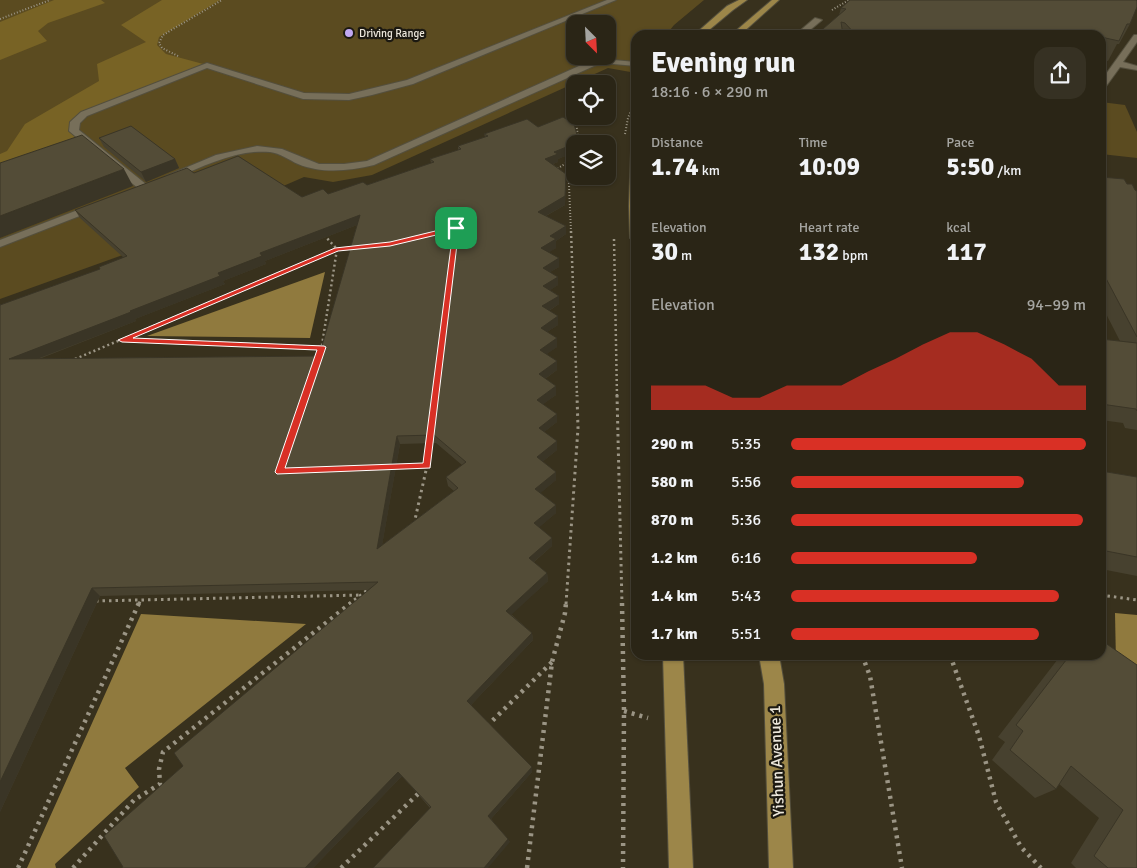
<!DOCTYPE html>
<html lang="en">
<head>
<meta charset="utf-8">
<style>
	:root { --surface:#2a2516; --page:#363123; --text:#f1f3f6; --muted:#a5a5a1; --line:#464235; --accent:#d93025 }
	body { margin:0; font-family:Signika,sans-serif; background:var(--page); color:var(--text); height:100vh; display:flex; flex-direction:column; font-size:19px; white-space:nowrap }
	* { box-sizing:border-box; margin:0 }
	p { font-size:16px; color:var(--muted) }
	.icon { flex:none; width:28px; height:28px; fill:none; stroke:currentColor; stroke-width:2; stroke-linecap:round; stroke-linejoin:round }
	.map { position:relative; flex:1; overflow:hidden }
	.drawer { position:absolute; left:631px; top:30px; width:475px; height:630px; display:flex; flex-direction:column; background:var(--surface); border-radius:15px; box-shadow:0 1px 4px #0004,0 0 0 1px var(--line) }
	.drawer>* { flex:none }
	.needle { width:32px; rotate:156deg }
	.fabs { position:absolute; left:566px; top:15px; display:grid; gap:10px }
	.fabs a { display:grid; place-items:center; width:50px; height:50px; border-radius:10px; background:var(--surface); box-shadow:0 1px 4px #0004,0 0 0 1px var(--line); font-size:25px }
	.pin { position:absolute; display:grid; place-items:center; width:42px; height:42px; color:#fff; margin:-21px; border-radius:10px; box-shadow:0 2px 8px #0006 }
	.round { display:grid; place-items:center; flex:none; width:52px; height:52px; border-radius:15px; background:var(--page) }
	.headline { display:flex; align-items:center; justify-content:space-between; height:85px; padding:0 20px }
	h1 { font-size:28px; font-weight:700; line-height:38px }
	.figures { display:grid; grid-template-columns:repeat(3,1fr); gap:8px; height:85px; padding:5px 20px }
	.figures div { display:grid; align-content:center }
	.figures b { font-size:25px; font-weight:700 }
	.figures small { font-size:14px; font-weight:400 }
	.figures p { font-size:14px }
	.chart { height:140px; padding:10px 20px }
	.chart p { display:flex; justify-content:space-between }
	.chart svg { width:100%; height:90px; margin-top:5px; fill:var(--accent); opacity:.7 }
	ul { padding:0 20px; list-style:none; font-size:16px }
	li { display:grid; grid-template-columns:80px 60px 1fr; align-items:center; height:38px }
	li i { height:12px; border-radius:6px; background:var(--accent) }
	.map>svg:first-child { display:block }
</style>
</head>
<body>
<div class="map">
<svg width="1137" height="868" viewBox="0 0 1137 868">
	<rect width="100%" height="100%" fill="#38311d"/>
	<!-- green -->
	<g fill="#5b4b20" fill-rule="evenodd">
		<path d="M0 0H704L674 25 666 35H636V73L608 68 372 175 333 182 304 177 131 252 0 299ZM575 24H608V56H575Z"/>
		<polygon points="1101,102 1125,105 1137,132 1137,158 1101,154"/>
	</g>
	<!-- forest -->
	<g fill="#786325">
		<polygon points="54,0 101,0 105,3 48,23 38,31 47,41 0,60 0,22"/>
		<polygon points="162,0 220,0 159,37 157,45 166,54 207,65 84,114 73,126 81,148 0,174 0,154 7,151 25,124 99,81 97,64 146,42 121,25"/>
	</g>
	<!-- water -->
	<g fill="#907a3e">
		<polygon points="325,272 310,338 147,336"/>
		<polygon points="1115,613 1137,615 1137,680 1116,663"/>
		<polygon points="141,614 306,624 125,768 139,787 55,864 56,868 27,868"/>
	</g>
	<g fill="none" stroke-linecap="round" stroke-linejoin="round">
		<!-- lane casing -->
		<g stroke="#544f3d" stroke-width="2">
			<g id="lane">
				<polygon points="607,0 616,0 413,84 372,95 349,100 303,99 207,68 87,116 80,123 79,130 147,185 148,187 143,190 139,189 69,131 70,122 81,112 207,63 304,93 349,94 407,80"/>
				<polygon points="815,18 822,20 804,35 795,35"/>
				<polygon points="1134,35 1137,35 1137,42 1123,62 1137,66 1137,70 1120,67 1104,89 1101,90 1101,81"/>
				<path d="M602 59 636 62V66L602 63 594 66 374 165C349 171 322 174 298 164 289 160 280 153 270 152 237 149 205 166 175 178L171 179 166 176 216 155 257 146 282 149 319 164H344L367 161 588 62Z"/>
				<polygon points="96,203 100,204 101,206 100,208 0,247 0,240"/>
			</g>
		</g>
		<!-- primary casing -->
		<g stroke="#544f3d" stroke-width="2">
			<g id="primary">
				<polygon points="739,0 747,0 733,10 703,35 694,35 727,6"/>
				<polygon points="772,0 779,0 740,35 731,35"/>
				<polygon points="636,147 636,241 630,238 629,206 631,150"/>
				<polygon points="663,655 683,655 693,868 669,868"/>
				<polygon points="759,655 779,655 784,684 793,868 769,868 764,684"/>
			</g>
		</g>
		<!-- path-far3 -->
		<g stroke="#9b9585" stroke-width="2" stroke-dasharray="1 2" stroke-linecap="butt">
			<polyline points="832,10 849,0"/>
			<polyline points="0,19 50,0"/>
			<polyline points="178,56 162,48 159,43 163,35 222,0"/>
			<polyline points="576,122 579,144"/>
			<polyline points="625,134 628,118 636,99"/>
			<polyline points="555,170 568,162"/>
			<polyline points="571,232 568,162 575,155"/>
		</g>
		<!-- path-far2 -->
		<g stroke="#9b9585" stroke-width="2.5" stroke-dasharray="2 3" stroke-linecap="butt">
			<polyline points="571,231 577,396"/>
			<polyline points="324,235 337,249 354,248"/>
			<polyline points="614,239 617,396"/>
			<polyline points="123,340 322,347"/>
			<polyline points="75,359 337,249 322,345"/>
		</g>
		<!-- path-far1 -->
		<g stroke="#9b9585" stroke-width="3" stroke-dasharray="2.5 4" stroke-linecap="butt">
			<polyline points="617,395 622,604"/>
			<polyline points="393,467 427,466"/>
			<polyline points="414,524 427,466 430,439"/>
			<polyline points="1101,595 1137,600"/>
			<polyline points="96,601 362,595"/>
			<polyline points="139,604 141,599"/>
			<polyline points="349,604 370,588"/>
			<polyline points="566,604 578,428 577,395"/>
		</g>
		<!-- path -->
		<g stroke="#9b9585" stroke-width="4.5" stroke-dasharray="3 5" stroke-linecap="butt">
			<polyline points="622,603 624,711 623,868"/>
			<polyline points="862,655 870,676 902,868"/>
			<polyline points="950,655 979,736 996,802 1021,847 1041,868"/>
			<polyline points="624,711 648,718"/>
			<polyline points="487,726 552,662"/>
			<polyline points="18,868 139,603"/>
			<polyline points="73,868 134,800 160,784 159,769 163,752 351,603"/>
			<polyline points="341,868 420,792"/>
			<polyline points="527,868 552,662 565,613 566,603"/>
		</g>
		<!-- lane -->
		<use href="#lane" fill="#776f5a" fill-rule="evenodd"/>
		<!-- primary -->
		<use href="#primary" fill="#9c8649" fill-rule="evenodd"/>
	</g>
	<!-- wall -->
	<g fill="#47412f" fill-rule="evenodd">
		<polygon points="850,0 1130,24 1119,44 1117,44 1108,61 1101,60 1101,35 816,35 839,15 841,8"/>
		<path d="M538 127 579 142V144H575V152L558 159V162L553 164 566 174 565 205 546 216 566 234 556 241V248L548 252 559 267 550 272 558 285 550 290 559 296V304L549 311 558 316V325L547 332 557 338V347L546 354 557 361V370L545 379 556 395 543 404 557 422 544 432 557 441V450L542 462 556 472V480L540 493 556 513 539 527 552 546 534 562 547 573 548 581 511 614 532 633 533 640 471 705 532 772 491 819 510 842 430 808 402 776 313 868H122L183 766 369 590 100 596 0 812V305L100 269 124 258 80 218 75 210 194 173 302 197 328 194 367 185 431 163 430 159 458 150V146L485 137 484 134ZM357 225 319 356 39 359 136 321 135 319 225 284 223 281 266 264 265 261ZM436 443 462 465 446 477 448 486 454 491 382 545 400 444Z"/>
		<polygon points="99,138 175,159 179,168 146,182 104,147"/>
		<polygon points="1101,177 1127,184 1135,190 1137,191 1137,430 1125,428 1123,423 1101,420 1101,339 1120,341 1101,304"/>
		<polygon points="1101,471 1137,477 1137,576 1101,569"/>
		<polygon points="1061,655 1101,655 1137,868 1076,868 1071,863 1099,818 1059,784 1056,789 1035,798 992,760 1005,742 998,737"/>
	</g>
	<!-- shaded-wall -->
	<g fill="#3a3526">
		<polygon points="575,144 575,152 558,159 558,162 545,167 545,159 554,152"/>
		<polygon points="175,159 179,168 146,182 141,172"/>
		<polygon points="124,169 133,186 0,238 0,216"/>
		<polygon points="566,174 565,205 538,220 538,212"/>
		<polygon points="360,215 362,223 265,261 266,264 223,281 225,284 135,319 136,321 16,367 9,359 218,273 260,253"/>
		<polygon points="566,226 566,234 556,241 556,248 542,257 541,248 550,236"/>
		<polygon points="559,258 559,267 543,276 543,268"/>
		<polygon points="558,277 558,285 543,295 543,286"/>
		<polygon points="559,296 559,304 542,315 542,306"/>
		<polygon points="558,316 558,325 541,336 541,328"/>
		<polygon points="557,338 557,347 540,359 540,350"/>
		<polygon points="557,361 557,370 539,383 539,374"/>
		<polygon points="556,386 556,395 538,408 537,400"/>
		<polygon points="557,414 557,422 539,436 539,428"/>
		<polygon points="397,436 400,444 380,557 377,549"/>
		<polygon points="557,441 557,450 537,466 537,457"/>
		<polygon points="556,472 556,480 536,497 535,489"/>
		<polygon points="556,505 556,513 535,531 534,523"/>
		<polygon points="552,538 552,546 530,565 529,558"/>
		<polygon points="547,573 548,581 508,618 506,611"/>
		<polygon points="92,588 100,596 0,812 0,782"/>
		<polygon points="532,633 533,640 469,707 467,701"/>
		<polygon points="532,767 532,772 490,820 488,816"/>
		<polygon points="398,772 402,776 313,868 305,868"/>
		<polygon points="508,839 510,842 488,868 484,868"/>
	</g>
	<!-- building -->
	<g fill="#534c37" stroke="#3a3526" fill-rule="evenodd">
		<polygon points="850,0 1136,0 1137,1 1137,7 1130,24 1127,24 1119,41 1101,37 1101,35 1091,35 1072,31 1074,35 856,35 845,23 841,22 843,35 816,35 846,9 841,8"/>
		<path d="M563 117 574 124 579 142 554 152 558 154 545 159 566 174 565 196 538 212 566 226 550 236 556 239 541 248 559 258 543 268 558 277 543 286 559 296 542 306 558 316 541 328 557 338 540 350 557 361 539 374 556 386 537 400 557 414 539 428 557 441 537 457 556 472 535 489 556 505 534 523 552 538 529 558 547 573 506 611 532 633 467 701 532 767 488 816 508 839 484 868H373L431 807 398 772 305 868H122L123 867 104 836 183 766 174 753 378 582 92 588 0 782V305L100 269 99 267 127 256 75 210 187 168 194 173 238 156 302 197 323 189 328 194 363 182 367 185 434 162 430 159 461 149 458 146 488 136 484 134 527 119 538 127ZM360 215 319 356 9 359 131 312 130 311 220 276 218 273 262 256 260 253ZM434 435 466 462 446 477 458 488 377 549 397 436Z"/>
		<polygon points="131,126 175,159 141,172 99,138"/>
		<polygon points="82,135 124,169 0,216 0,163"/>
		<polygon points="1101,177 1124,179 1127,184 1132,184 1135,190 1137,191 1137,337 1101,269"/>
		<polygon points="1101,339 1137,343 1137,411 1136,409 1101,404"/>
		<polygon points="1101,471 1137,477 1137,557 1101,550"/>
		<polygon points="1101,640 1137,665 1137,868 1108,868 1094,856 1123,810 1071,766 1056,789 1010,750 1023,731 1016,725 1070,655 1101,655"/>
	</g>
	<!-- route -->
	<path fill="#d93025" stroke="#fff" fill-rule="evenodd" d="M456 226 459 228 430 468 277 474 275 472 317 350 122 342 118 340 335 248 390 242ZM453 231 423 463 285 468 326 347 324 346 133 338 338 251 390 246Z"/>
	<!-- markers -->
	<circle fill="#c1a8f3" stroke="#1c1911" stroke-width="2" cx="349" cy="33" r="5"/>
	<g text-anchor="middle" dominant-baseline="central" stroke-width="4.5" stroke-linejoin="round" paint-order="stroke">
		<!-- far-poi labels -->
		<g font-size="11" fill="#ece7db" stroke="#1c1911" text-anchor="start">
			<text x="359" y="33">Driving Range</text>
		</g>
		<!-- near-street labels -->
		<g font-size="16" fill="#ece7db" stroke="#1c1911">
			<text transform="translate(777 761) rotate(-92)">Yishun Avenue 1</text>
		</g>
	</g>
</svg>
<div class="fabs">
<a><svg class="needle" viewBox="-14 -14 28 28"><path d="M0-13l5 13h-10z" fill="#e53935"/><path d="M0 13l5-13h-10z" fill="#a5a5a1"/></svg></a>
<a><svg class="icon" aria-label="locate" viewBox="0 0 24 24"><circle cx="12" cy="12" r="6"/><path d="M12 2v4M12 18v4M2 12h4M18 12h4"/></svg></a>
<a><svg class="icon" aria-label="layers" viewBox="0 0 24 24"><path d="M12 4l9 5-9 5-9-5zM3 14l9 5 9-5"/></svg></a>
</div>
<div class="pin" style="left:456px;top:228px;background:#1e9e55"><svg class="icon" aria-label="arrive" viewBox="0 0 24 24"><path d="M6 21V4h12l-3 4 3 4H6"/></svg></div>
<section class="drawer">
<div class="headline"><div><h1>Evening run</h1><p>18:16 · 6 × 290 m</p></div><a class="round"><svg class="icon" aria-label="share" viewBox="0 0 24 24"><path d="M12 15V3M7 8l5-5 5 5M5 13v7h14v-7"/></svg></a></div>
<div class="figures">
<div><p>Distance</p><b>1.74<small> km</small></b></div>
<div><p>Time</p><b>10:09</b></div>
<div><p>Pace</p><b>5:50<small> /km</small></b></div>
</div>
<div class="figures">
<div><p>Elevation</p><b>30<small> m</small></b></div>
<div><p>Heart rate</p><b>132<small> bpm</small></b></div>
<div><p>kcal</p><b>117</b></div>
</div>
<div class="chart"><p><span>Elevation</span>94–99 m</p>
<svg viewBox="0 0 160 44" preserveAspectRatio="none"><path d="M0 44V32L10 32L20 32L30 38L40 38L50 32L60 32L70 32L80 25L90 19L100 12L110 6L120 6L130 12L140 19L150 32L160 32V44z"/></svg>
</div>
<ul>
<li><b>290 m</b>5:35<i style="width:100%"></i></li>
<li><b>580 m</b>5:56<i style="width:79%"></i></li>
<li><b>870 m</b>5:36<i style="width:99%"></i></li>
<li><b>1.2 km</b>6:16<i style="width:63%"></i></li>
<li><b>1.4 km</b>5:43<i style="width:91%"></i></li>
<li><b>1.7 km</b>5:51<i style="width:84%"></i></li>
</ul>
</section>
</div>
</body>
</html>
